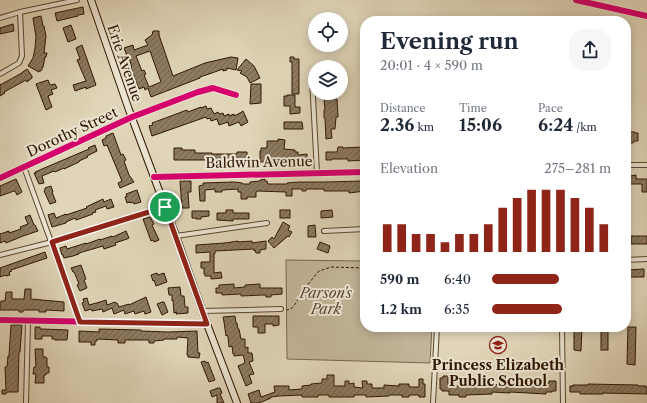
<!DOCTYPE html>
<html lang="en">
<head>
<meta charset="utf-8">
<style>
	:root { --surface:#fff; --page:#f6f6f7; --text:#1f2937; --muted:#747a83; --accent:#8f2418 }
	body { margin:0; font-family:"Libre Caslon Text",serif; background:var(--page); color:var(--text); height:100vh; display:flex; flex-direction:column; font-size:15px; white-space:nowrap }
	* { box-sizing:border-box; margin:0 }
	p { font-size:13px; color:var(--muted) }
	.icon { flex:none; width:22px; height:22px; fill:none; stroke:currentColor; stroke-width:2; stroke-linecap:round; stroke-linejoin:round }
	.map { position:relative; flex:1; overflow:hidden }
	.drawer { position:absolute; left:360px; top:16px; width:271px; height:316px; display:flex; flex-direction:column; background:var(--surface); border-radius:16px; box-shadow:0 2px 10px #0003 }
	.drawer>* { flex:none }
	.tools { position:absolute; left:308px; top:12px; display:grid; gap:8px }
	.tools a { display:grid; place-items:center; width:40px; height:40px; border-radius:50%; background:var(--surface); box-shadow:0 2px 10px #0003; font-size:20px }
	.pin { position:absolute; display:grid; place-items:center; width:34px; height:34px; color:#fff; margin:-17px; border:2px solid #fff; border-radius:50%; box-shadow:0 1px 4px #0007 }
	.round { display:grid; place-items:center; flex:none; width:42px; height:42px; border-radius:16px; background:var(--page) }
	.overview { display:flex; align-items:center; justify-content:space-between; height:68px; padding:0 20px }
	h1 { font-size:22px; font-weight:700; line-height:30px }
	.metrics { display:grid; grid-template-columns:repeat(3,1fr); gap:6px; height:68px; padding:4px 20px }
	.metrics div { display:grid; align-content:center }
	.metrics b { font-size:17px; font-weight:700 }
	.metrics small { font-size:11px; font-weight:400 }
	.metrics p { font-size:11px }
	.chart { height:112px; padding:8px 20px }
	.chart p { display:flex; justify-content:space-between }
	.chart svg { width:100%; height:72px; margin-top:4px; stroke:var(--accent); stroke-width:6 }
	ul { padding:0 20px; list-style:none; font-size:13px }
	li { display:grid; grid-template-columns:64px 48px 1fr; align-items:center; height:30px }
	li i { height:10px; border-radius:5px; background:var(--accent) }
	.map>svg:first-child { display:block }
</style>
</head>
<body>
<div class="map">
<svg width="647" height="403" viewBox="0 0 647 403">
	<defs>
		<pattern id="building-hatch" width="6" height="6" patternUnits="userSpaceOnUse"><rect width="6" height="6" fill="#8c7a61"/><path d="M-1 1l2-2M0 6l6-6M5 7l2-2" fill="none" stroke="#73634e"/></pattern>
	</defs>
	<rect width="100%" height="100%" fill="#e0d5b8"/>
	<filter id="stains"><feTurbulence type="fractalNoise" baseFrequency=".005" numOctaves="4"/><feColorMatrix values="0 0 0 0 .2 0 0 0 0 .09 0 0 0 0 .02 0 0 0 .5 -.17"/></filter>
	<radialGradient id="worn" r=".72"><stop offset=".6" stop-color="#630" stop-opacity="0"/><stop offset="1" stop-color="#630" stop-opacity=".3"/></radialGradient>
	<!-- green -->
	<polygon fill="#c2b599" stroke="#79664e" points="286,260 365,261 365,327 432,327 430,363 287,359"/>
	<!-- building -->
	<g fill="url(#building-hatch)" stroke="#301702" fill-rule="evenodd">
		<polygon points="83,7 84,14 78,15 78,16 57,21 55,13"/>
		<polygon points="41,16 43,26 44,26 46,36 44,53 47,53 46,57 45,57 43,67 41,71 39,71 39,72 28,66 33,58 35,48 36,37 33,18"/>
		<polygon points="13,24 14,31 0,34 0,28"/>
		<polygon points="71,25 76,39 68,42 63,28"/>
		<path d="M153 31H159V35L173 76 205 63 231 57 238 58 236 70 227 68V70L223 71V69L209 74 200 77V78L151 97 148 88 145 90 144 87 139 89 132 71 131 64 128 55 127 56 124 48 133 45 134 50 148 45 145 40 152 35ZM150 51 161 82 149 87 144 75 146 74 144 70 142 71 136 56Z"/>
		<polygon points="82,45 96,85 86,89 86,87 75,91 73,85 86,81 77,60 80,59 76,48"/>
		<polygon points="290,57 294,57 294,59 299,59 299,94 292,94 292,62 290,62"/>
		<polygon points="246,59 254,66 260,78 250,83 247,77 240,73 242,71 237,70"/>
		<polygon points="27,69 32,76 32,78 27,82 26,80 4,92 5,93 0,96 0,84 0,85 20,74"/>
		<polygon points="48,80 50,85 55,84 57,88 51,90 53,94 48,96 52,107 46,110 36,84"/>
		<polygon points="251,84 261,84 261,103 250,104"/>
		<polygon points="287,95 295,95 295,107 300,107 300,113 290,114 290,106 284,106 284,96 287,96"/>
		<polygon points="334,98 334,99 337,99 338,117 336,117 335,129 331,129 332,138 326,139 325,118 324,118 324,110 325,110 324,99"/>
		<polygon points="206,106 207,109 211,108 214,114 218,112 219,114 223,113 224,116 229,114 229,116 234,114 234,116 240,113 243,111 248,122 241,126 239,122 229,126 228,122 219,125 217,119 211,121 210,118 207,119 206,117 152,136 149,126 153,125 152,123 187,110 188,112 201,107 201,108"/>
		<polygon points="284,122 302,122 303,129 284,129"/>
		<polygon points="629,132 635,132 635,133 638,133 638,141 635,141 633,143 629,143"/>
		<polygon points="113,133 121,155 123,154 126,160 124,161 129,175 134,182 120,188 118,183 122,181 107,145 104,146 102,140 106,138 106,136"/>
		<polygon points="278,139 285,140 284,149 295,150 295,152 298,152 298,155 307,154 307,161 298,162 298,163 288,163 280,164 280,161 260,162 260,151 261,151 261,148 267,148 267,141 278,141"/>
		<polygon points="95,145 97,151 87,156 88,157 79,161 79,162 64,169 64,168 55,172 54,171 42,176 44,183 39,184 34,173 36,173 35,172 89,149 88,148"/>
		<polygon points="338,147 343,147 343,148 362,147 362,152 365,152 365,160 348,161 348,159 332,159 332,160 326,160 326,152 337,152"/>
		<polygon points="174,148 182,148 182,150 195,150 195,153 212,153 212,154 237,154 237,152 247,152 247,160 221,161 221,163 216,163 214,162 214,160 174,160"/>
		<polygon points="636,175 636,179 647,179 647,192 642,192 642,184 630,184 630,176"/>
		<polygon points="16,179 22,192 17,195 15,191 14,191 0,196 0,186"/>
		<polygon points="265,179 265,181 267,181 268,184 287,184 287,183 299,182 325,182 363,181 365,191 349,193 349,191 324,191 324,189 306,189 306,191 302,191 302,189 292,189 292,196 286,196 286,192 257,191 256,192 256,197 247,197 247,199 241,199 241,192 238,192 238,189 222,190 222,192 215,192 215,189 205,190 205,201 200,201 199,186 203,185 203,183 234,182 242,183 243,184 250,184 250,182 260,181 260,180"/>
		<polygon points="180,181 191,181 191,192 188,192 189,208 182,208"/>
		<polygon points="51,186 53,192 52,192 56,202 50,204 44,191 45,190 45,188"/>
		<polygon points="137,190 141,202 134,204 133,202 130,203 130,202 127,203 125,197 127,196 126,194"/>
		<polygon points="103,199 104,202 111,199 114,207 107,209 106,206 95,210 96,212 92,213 93,214 76,220 75,218 66,222 66,223 52,227 48,215 54,213 56,218 66,214 66,215 87,208 86,207"/>
		<polygon points="226,210 233,210 233,213 249,213 249,219 233,219 233,221 217,220 217,213 226,213"/>
		<rect x="280" y="210" width="10" height="8"/>
		<polygon points="332,210 333,217 321,218 321,211"/>
		<polygon points="192,211 209,211 209,216 201,217 201,219 196,219 196,218 192,218"/>
		<polygon points="30,215 34,225 35,225 38,231 23,236 6,243 5,241 0,243 0,234 9,231 9,233 21,229 20,227 28,224 25,217"/>
		<polygon points="150,217 154,224 152,225 159,240 154,242 153,240 151,241 143,219"/>
		<polygon points="283,222 290,226 288,230 292,232 289,237 288,236 274,248 268,241 272,237 274,239"/>
		<polygon points="315,225 316,237 308,237 308,226"/>
		<polygon points="126,231 129,238 127,239 115,243 116,245 104,249 103,246 79,253 79,254 73,256 64,258 63,255 62,255 60,248 66,246 67,249 86,243 86,244 100,239 100,240 112,236 113,237"/>
		<rect x="631" y="236" width="16" height="8"/>
		<polygon points="238,241 238,242 252,241 252,243 266,241 266,249 260,250 260,253 256,253 255,250 254,251 254,249 215,251 215,254 214,254 214,273 221,272 222,278 211,279 211,276 205,276 205,274 204,274 204,268 201,268 201,262 210,262 210,252 196,253 196,245 225,243"/>
		<polygon points="320,242 330,246 328,253 317,249"/>
		<polygon points="45,252 47,258 11,270 12,271 9,272 10,275 6,276 6,275 0,277 0,268"/>
		<polygon points="81,265 86,279 84,280 87,288 80,291 77,285 79,284 75,274 74,272 73,272 71,268"/>
		<polygon points="644,269 644,277 626,277 626,270"/>
		<polygon points="157,273 158,275 164,273 167,282 156,286 154,280 153,281 151,275"/>
		<polygon points="234,284 234,288 245,287 245,285 260,284 260,288 282,288 282,294 271,295 271,297 266,297 266,295 263,295 241,296 241,294 222,295 222,293 216,293 216,288 219,288 219,285"/>
		<polygon points="180,287 181,296 184,296 185,307 188,307 188,313 176,314 177,312 174,313 173,300 172,301 172,295 169,295 168,288"/>
		<polygon points="25,289 31,289 31,299 64,302 64,311 46,310 46,312 39,312 39,310 23,310 23,312 19,312 19,310 0,310 0,302 1,302 1,301 5,301 6,292 12,292 12,299 24,299"/>
		<polygon points="146,297 151,312 145,314 144,311 135,314 134,311 125,314 124,310 114,314 112,308 103,312 102,309 92,311 91,309 85,311 82,303 84,302 83,299 87,298 89,305 96,303 97,303 106,300 107,305 115,302 116,303 117,303 119,307 129,304 129,305"/>
		<polygon points="162,302 164,302 168,312 162,315 157,304"/>
		<polygon points="235,316 236,323 237,323 238,329 239,329 241,339 245,339 245,348 248,347 248,353 252,353 253,361 249,362 254,374 249,375 252,383 246,386 238,366 245,363 244,358 243,355 234,356 234,354 233,354 232,346 229,347 228,337 227,335 226,336 224,322 223,317"/>
		<polygon points="253,316 279,316 279,325 273,326 273,324 265,324 265,333 258,333 258,327 253,327"/>
		<polygon points="11,325 22,325 20,352 19,352 18,392 7,392 6,394 2,394 2,390 6,390 5,367 7,367 8,356 9,356"/>
		<polygon points="35,327 40,327 40,329 42,329 68,330 67,340 55,340 55,339 52,339 52,336 42,336 42,339 35,339"/>
		<polygon points="574,327 582,327 581,351 574,350"/>
		<rect x="601" y="327" width="7" height="23"/>
		<polygon points="628,327 636,327 635,365 627,364"/>
		<polygon points="99,329 141,330 141,331 168,332 197,331 198,353 200,353 199,358 188,357 188,355 187,355 188,338 177,337 177,339 164,339 164,340 154,341 154,343 149,343 149,340 125,340 125,343 118,343 118,340 97,339 97,341 95,341 95,345 91,345 91,342 79,342 79,331 99,332"/>
		<polygon points="35,349 43,349 43,357 46,357 46,358 47,358 47,367 49,367 49,373 46,373 46,375 44,375 44,383 35,383 36,374 33,374 34,367 36,367"/>
		<polygon points="205,361 206,363 208,362 215,380 209,382 201,362"/>
		<polygon points="327,375 334,375 334,386 345,386 345,381 349,381 349,384 354,383 354,387 363,388 362,381 367,381 367,384 372,384 372,388 384,388 384,385 399,386 399,384 409,384 409,387 419,387 419,379 423,379 423,384 425,384 425,397 419,397 419,395 409,395 409,397 402,397 402,395 389,395 389,396 366,397 366,395 354,395 354,397 329,397 329,395 318,395 318,397 302,397 302,395 279,396 271,397 271,398 259,403 251,403 248,394 259,390 261,397 275,392 274,386 289,386 289,390 302,389 302,386 311,385 311,384 322,383 322,379 327,379"/>
		<polygon points="443,376 448,376 448,386 459,386 459,385 485,386 485,384 506,385 523,384 527,384 527,386 542,386 542,383 549,383 549,381 556,381 556,391 552,391 552,392 546,392 546,394 510,392 510,393 492,392 492,394 466,395 466,397 459,397 459,395 449,395 449,391 442,391 442,389 440,389 440,378 443,378"/>
		<polygon points="588,384 638,385 638,386 646,386 646,388 647,388 647,394 603,393 603,394 580,394 580,392 570,392 570,386 573,386 573,385 588,385"/>
		<polygon points="218,388 220,388 222,393 220,394 224,403 217,403 217,395 212,397 210,391"/>
	</g>
	<g fill="none" stroke-linecap="round" stroke-linejoin="round">
		<!-- minor casing -->
		<g stroke="#5c4630" stroke-width="6">
			<g id="minor">
				<polyline points="0,18 20,12 77,0"/>
				<polyline points="0,74 19,63 22,56 20,12"/>
				<polyline points="312,78 317,173"/>
				<polyline points="626,165 647,165"/>
				<polyline points="24,167 80,322"/>
				<polyline points="154,177 365,172"/>
				<polyline points="0,178 132,117 198,92 213,88 236,95"/>
				<polyline points="324,231 365,229"/>
				<polyline points="176,236 267,223"/>
				<polyline points="0,255 52,242 165,207"/>
				<polyline points="626,260 647,259"/>
				<polyline points="203,311 281,309"/>
				<polyline points="0,320 207,324"/>
				<polyline points="562,327 563,403"/>
				<polyline points="26,403 28,321"/>
				<polyline points="433,403 437,327"/>
			</g>
		</g>
		<!-- secondary casing -->
		<g stroke="#301702" stroke-width="8">
			<polyline id="secondary" points="91,0 129,110 176,236 207,324 237,403"/>
		</g>
		<!-- path -->
		<polyline stroke="#301702" stroke-width="1" stroke-dasharray="3 2" stroke-linecap="butt" points="286,310 291,309 296,303 303,291 313,278 319,271 331,267 365,268"/>
		<!-- minor -->
		<use href="#minor" stroke="#ebe4d1" stroke-width="4"/>
		<!-- secondary -->
		<use href="#secondary" stroke="#ebe4d1" stroke-width="6"/>
		<!-- cycleway casing -->
		<g stroke="#ebe4d1" stroke-width="8">
			<g id="cycleway">
				<polyline points="576,0 647,16"/>
				<polyline points="154,177 365,172"/>
				<polyline points="0,178 132,117 198,92 213,88 236,95"/>
				<polyline points="0,320 207,324"/>
			</g>
		</g>
		<!-- cycleway -->
		<use href="#cycleway" stroke="#d6006c" stroke-width="6"/>
	</g>
	<g fill="none" stroke-linecap="round" stroke-linejoin="round">
		<!-- route casing -->
		<g stroke="#fff" stroke-width="8">
			<polygon id="route" points="165,207 207,324 80,322 52,242"/>
		</g>
		<!-- route -->
		<use href="#route" stroke="#8f2418" stroke-width="5"/>
	</g>
	<!-- icons -->
	<defs>
		<g id="school-ring" transform="scale(0.9)"><circle r="9.5" fill="#ebe4d1" stroke="#8f2418" stroke-width="1.5"/><path d="M0-5L7-2L0 1L-7-2ZM-4 1L0 2.5L4 1V4Q0 6-4 4Z" fill="#8f2418"/></g>
	</defs>
	<g fill-rule="evenodd">
		<use href="#school-ring" x="498" y="345"/>
	</g>
	<g text-anchor="middle" dominant-baseline="central" stroke-width="4" stroke-linejoin="round" paint-order="stroke">
		<!-- street labels -->
		<g font-size="14" fill="#301702" stroke="#ebe4d1">
			<text transform="translate(125 63) rotate(71)">Erie Avenue</text>
			<text transform="translate(72 132) rotate(-25)">Dorothy Street</text>
			<text transform="translate(259 162) rotate(-1)">Baldwin Avenue</text>
		</g>
		<!-- park labels -->
		<g font-size="14" font-style="italic" fill="#5c462f" stroke="#ebe4d1">
			<text x="326" y="293">Parson's<tspan x="326" dy="16">Park</tspan></text>
		</g>
		<!-- poi labels -->
		<g font-size="14" font-weight="bold" fill="#301702" stroke="#ebe4d1">
			<text x="498" y="365">Princess Elizabeth<tspan x="498" dy="16">Public School</tspan></text>
		</g>
	</g>
	<rect width="100%" height="100%" filter="url(#stains)"/>
	<rect width="100%" height="100%" fill="url(#worn)"/>
</svg>
<div class="tools">
<a><svg class="icon" aria-label="locate" viewBox="0 0 24 24"><circle cx="12" cy="12" r="6"/><path d="M12 2v4M12 18v4M2 12h4M18 12h4"/></svg></a>
<a><svg class="icon" aria-label="layers" viewBox="0 0 24 24"><path d="M12 4l9 5-9 5-9-5zM3 14l9 5 9-5"/></svg></a>
</div>
<div class="pin" style="left:165px;top:207px;background:#1e9e55"><svg class="icon" aria-label="arrive" viewBox="0 0 24 24"><path d="M6 21V4h12l-3 4 3 4H6"/></svg></div>
<section class="drawer">
<div class="overview"><div><h1>Evening run</h1><p>20:01 · 4 × 590 m</p></div><a class="round"><svg class="icon" aria-label="share" viewBox="0 0 24 24"><path d="M12 15V3M7 8l5-5 5 5M5 13v7h14v-7"/></svg></a></div>
<div class="metrics">
<div><p>Distance</p><b>2.36<small> km</small></b></div>
<div><p>Time</p><b>15:06</b></div>
<div><p>Pace</p><b>6:24<small> /km</small></b></div>
</div>
<div class="chart"><p><span>Elevation</span>275–281 m</p>
<svg viewBox="0 0 160 44" preserveAspectRatio="none"><path d="M5 44V27M15 44V27M25 44V33M35 44V33M45 44V38M55 44V33M65 44V33M75 44V27M85 44V17M95 44V11M105 44V6M115 44V6M125 44V6M135 44V11M145 44V17M155 44V27"/></svg>
</div>
<ul>
<li><b>590 m</b>6:40<i style="width:56%"></i></li>
<li><b>1.2 km</b>6:35<i style="width:59%"></i></li>
</ul>
</section>
</div>
</body>
</html>
